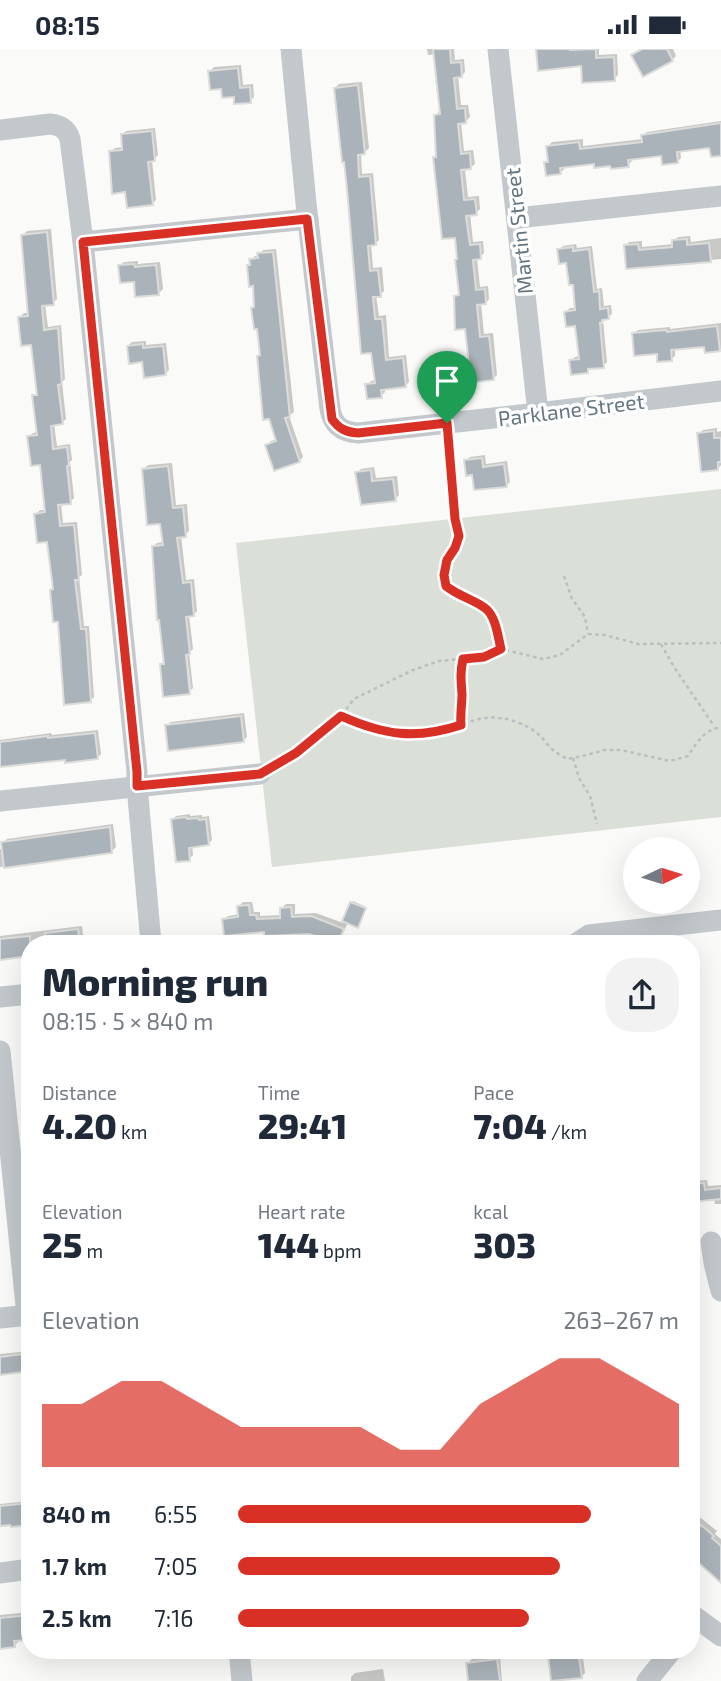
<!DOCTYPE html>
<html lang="en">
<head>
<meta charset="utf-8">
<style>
	:root { --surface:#fff; --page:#f2f2f3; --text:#1f2937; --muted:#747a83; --accent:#d93025 }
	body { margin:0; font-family:"Exo 2",sans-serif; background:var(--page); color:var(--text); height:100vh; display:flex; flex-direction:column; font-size:26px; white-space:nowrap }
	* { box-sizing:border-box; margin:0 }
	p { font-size:23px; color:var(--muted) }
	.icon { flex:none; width:38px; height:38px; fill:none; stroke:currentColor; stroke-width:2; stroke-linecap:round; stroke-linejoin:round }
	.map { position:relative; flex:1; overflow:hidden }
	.sheet { position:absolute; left:21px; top:886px; width:679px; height:724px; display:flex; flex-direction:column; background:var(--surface); border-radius:28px; box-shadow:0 7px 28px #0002 }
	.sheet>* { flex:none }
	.needle { width:46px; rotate:86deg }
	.fabs { position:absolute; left:623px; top:788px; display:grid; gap:14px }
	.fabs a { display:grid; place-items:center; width:77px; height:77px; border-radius:50%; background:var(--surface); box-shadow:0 7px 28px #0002; font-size:35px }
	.pin { position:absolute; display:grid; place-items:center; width:60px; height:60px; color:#fff; margin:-72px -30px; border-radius:50% 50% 50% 0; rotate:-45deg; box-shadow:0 0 7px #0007 }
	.pin .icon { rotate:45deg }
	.round { display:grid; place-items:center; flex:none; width:74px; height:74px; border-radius:28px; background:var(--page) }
	.overview { display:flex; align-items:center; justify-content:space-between; height:119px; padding:0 21px }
	h1 { font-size:38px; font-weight:800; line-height:52px }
	.figures { display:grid; grid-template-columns:repeat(3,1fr); gap:10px; height:119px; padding:7px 21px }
	.figures div { display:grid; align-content:center }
	.figures b { font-size:35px; font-weight:800 }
	.figures small { font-size:19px; font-weight:400 }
	.figures p { font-size:19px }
	.chart { height:196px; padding:14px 21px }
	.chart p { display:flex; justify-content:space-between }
	.chart svg { width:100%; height:126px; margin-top:7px; fill:var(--accent); opacity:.7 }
	ul { padding:0 21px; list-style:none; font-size:23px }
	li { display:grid; grid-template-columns:112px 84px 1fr; align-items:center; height:52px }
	li i { height:18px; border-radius:9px; background:var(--accent) }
	.status { display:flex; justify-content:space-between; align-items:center; height:49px; padding:0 35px; background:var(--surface); direction:ltr }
	.status svg { height:19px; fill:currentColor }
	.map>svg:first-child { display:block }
</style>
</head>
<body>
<div class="status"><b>08:15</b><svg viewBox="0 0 49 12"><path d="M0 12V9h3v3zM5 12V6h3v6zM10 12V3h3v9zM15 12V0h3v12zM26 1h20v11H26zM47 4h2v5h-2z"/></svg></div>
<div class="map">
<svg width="721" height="1632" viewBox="0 0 721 1632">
	<rect width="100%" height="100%" fill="#fafaf8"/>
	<!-- green -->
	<polygon fill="#dadfd7" points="721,440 721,768 272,818 236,494"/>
	<!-- shadow -->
	<g fill="#0003">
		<polygon points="427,0 454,0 455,11 464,10 465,23 462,27 458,27 461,56 468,56 470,68 466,72 461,73 464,102 473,101 475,115 471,118 465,119 465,121 468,148 479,147 480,160 476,164 470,164 473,193 483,192 484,204 480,208 477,209 480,238 488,237 489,250 486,254 481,254 484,285 493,284 497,326 493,330 467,278 456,248 460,243 457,187 435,109 438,106 436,66 440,62 436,5 428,6"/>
		<polygon points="537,0 599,0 599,6 617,5 618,26 614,30 583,15"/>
		<polygon points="641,0 673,0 676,7 672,11 643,26 633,6"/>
		<polygon points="241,16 243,36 253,35 254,48 250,52 235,46 223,38 210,22 214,18"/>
		<polygon points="362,33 369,99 365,103 361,104 362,125 373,124 379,191 375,195 371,195 373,219 382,218 384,242 380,246 376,246 379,267 386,266 389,308 406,306 409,333 405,337 384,339 385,343 381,347 367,336 371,332 376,331 335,39 339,35"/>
		<polygon points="721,72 721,105 711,97 680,101 681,109 677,113 662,105 632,108 632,112 628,116 595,113 564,117 564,120 560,124 546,114 549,110 548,97 552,93 583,90 583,97 643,90 643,87 647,83"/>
		<polygon points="155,79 158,106 154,110 152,111 156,151 152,155 111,103 115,99 124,98 122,86 126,82"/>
		<polygon points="51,180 57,250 53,254 45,255 48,278 61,276 65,330 62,333 66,370 62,374 54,375 57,397 70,395 72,411 70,413 74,449 70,453 61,454 63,474 77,473 82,526 79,528 84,577 89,577 94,648 90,652 60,571 52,541 54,539 49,491 36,465 40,461 46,461 41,414 29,388 33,384 38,383 34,347 38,343 33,295 20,268 24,264 30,264 23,186 27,182"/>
		<polygon points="690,187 691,193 721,189 721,210 628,218 625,197 629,193 642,192 642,198 674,195 674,192 678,188"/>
		<polygon points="576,195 577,199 592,197 597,240 602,239 604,257 611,256 612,265 603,271 607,313 603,317 592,318 588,322 571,312 575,308 580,307 577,275 566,263 570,259 577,259 574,234 568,212 559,201 563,197"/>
		<polygon points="276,200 294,363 289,367 303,408 299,412 267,396 271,392 277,390 262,305 254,235 249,217 252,214 251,211 255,207 259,207 263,201"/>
		<polygon points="138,212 138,215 160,213 163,240 159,244 135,231 120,217 124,213"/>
		<polygon points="721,274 721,300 706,302 706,296 675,299 675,307 671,310 658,303 634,285 638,281 670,278 670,280"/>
		<polygon points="146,292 146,296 166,294 169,321 165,325 144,311 128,297 132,293"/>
		<polygon points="717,379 717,383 721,382 721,416 718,420 699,385 703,381"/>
		<polygon points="485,406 486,415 507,412 510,433 506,437 474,424 466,412 470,408"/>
		<polygon points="172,414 176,456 187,455 189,482 185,486 181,486 186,531 194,530 197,562 193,566 189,566 193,600 189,604 193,639 191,641 186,597 183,597 188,642 190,642 165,646 162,616 166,612 161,569 159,569 153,498 157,494 164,493 162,473 149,474 144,420 148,416"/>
		<polygon points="374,418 376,429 397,427 399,446 395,450 357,424 361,420"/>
		<polygon points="244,664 247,688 243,692 167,677 171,673"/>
		<polygon points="98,681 101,705 97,709 67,709 0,718 0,691 51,684 52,686"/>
		<polygon points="190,765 190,767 202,766 202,768 209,767 212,791 208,795 192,796 193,806 189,810 172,771 176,767"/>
		<polygon points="113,775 116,798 112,802 0,818 0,800 4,800 3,794 7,790"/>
		<polygon points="353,852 366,858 359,875 348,873 339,894 328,894 325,893 326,889 310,883 265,881 224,870 228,867 240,865 239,857 243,853 252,853 254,863 260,863 260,867 282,866 282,859 286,855 295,855 295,865 316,864 343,874"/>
		<polygon points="82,877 84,894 30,894 0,909 0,887"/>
		<polygon points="707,1131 708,1137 721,1136 721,1155 715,1155 714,1149 691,1151 691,1132"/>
		<polygon points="30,1302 30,1328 28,1321 0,1324 0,1305"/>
		<polygon points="30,1452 30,1474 0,1478 0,1455"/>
		<polygon points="691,1461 717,1482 715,1485 721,1490 721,1531 691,1504"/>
		<polygon points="30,1563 30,1589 17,1590 18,1593 14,1597 0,1598 0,1566"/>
		<polygon points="565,1601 582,1601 585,1624 581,1628 549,1607 553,1603"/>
		<polygon points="500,1607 502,1632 470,1632 468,1614 472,1610"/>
		<polygon points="383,1620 385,1632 351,1632 351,1628 355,1624"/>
	</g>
	<!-- building -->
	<g fill="#aab3b9" stroke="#dcdcda" stroke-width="2">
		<polygon points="433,0 450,0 451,14 461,13 462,28 454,29 457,60 465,59 466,74 458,75 461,105 470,104 471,120 461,121 464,151 475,150 477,166 466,167 470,196 480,195 481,210 473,211 476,241 485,240 486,255 477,256 480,288 489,287 494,331 471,334 465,280 455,281 454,247 459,246 455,211 457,210 455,189 442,190 433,108 436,108 434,66 440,65"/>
		<polygon points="536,0 570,0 570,1 596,0 596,9 614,8 615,32 582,34 581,17 538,22"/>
		<polygon points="642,0 667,0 673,12 643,28 631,6"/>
		<polygon points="238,19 240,39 250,38 251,54 234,55 234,48 222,49 221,40 210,41 208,22"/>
		<polygon points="358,36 365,105 358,106 359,128 370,127 376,196 368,197 370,222 378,221 381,248 373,248 375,270 382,270 386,311 403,309 406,338 381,341 382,349 367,350 365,335 375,334 371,304 361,305 347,140 344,113 342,113 334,39"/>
		<polygon points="721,74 721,107 711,108 709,99 677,103 678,114 662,116 661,107 628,111 629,118 611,120 610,117 594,119 594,115 560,119 561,125 546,127 544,113 548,113 546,97 579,93 580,100 642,93 641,86"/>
		<polygon points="152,82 155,112 148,113 153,156 127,159 125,143 112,145 109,102 122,101 121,85"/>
		<polygon points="47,183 54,256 42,257 44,281 58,279 62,335 58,336 63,375 51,377 53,400 67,398 69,416 67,417 71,455 58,456 60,477 74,476 79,531 75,531 81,580 86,580 91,653 64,656 58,573 53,573 50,541 53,540 47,493 37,494 34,465 45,463 40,416 31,417 27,387 37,386 32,346 37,346 31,296 21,297 18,268 28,267 21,186"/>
		<polygon points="687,190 687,196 709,194 711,213 626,220 624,196 638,195 639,201 672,198 672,191"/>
		<polygon points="573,198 573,202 589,200 594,243 599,242 600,260 608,259 609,270 602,271 602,274 600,274 604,319 588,320 588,324 571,326 569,311 579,310 575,277 566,278 564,263 575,261 573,236 569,236 566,214 559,215 557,200"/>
		<polygon points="273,203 290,368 285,369 300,413 274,422 265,396 276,392 269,370 263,371 257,307 260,306 257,280 254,280 251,259 254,258 253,237 249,238 247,216 250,216 249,210 258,209 257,204"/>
		<polygon points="134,215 135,218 156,216 159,246 135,248 134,233 120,234 118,216"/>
		<polygon points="717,277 720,302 705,304 704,298 671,301 672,312 657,313 657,305 634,307 632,284 666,281 667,283"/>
		<polygon points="143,295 143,299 163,297 166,326 144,329 142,313 129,315 127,297"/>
		<polygon points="714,382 714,389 721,389 721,413 718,413 718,421 701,423 697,384"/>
		<polygon points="482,409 483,418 504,415 507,438 474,441 472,426 466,427 464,411"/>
		<polygon points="168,417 173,459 183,458 186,488 177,489 183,534 191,533 194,567 186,568 190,605 186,606 190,645 163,648 160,615 164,615 159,571 157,571 152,497 163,496 160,475 147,476 142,420"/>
		<polygon points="371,421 372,432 393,430 396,452 361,456 355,423"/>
		<polygon points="241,667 244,693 168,702 165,676"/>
		<polygon points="95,684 98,710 65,714 65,711 0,718 0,693 48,687 48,689"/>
		<polygon points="186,768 187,770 198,769 199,771 206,770 209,796 189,799 190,812 176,813 171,770"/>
		<polygon points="110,778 112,804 4,819 1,793"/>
		<polygon points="350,853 366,859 358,879 342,872"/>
		<polygon points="249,856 250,866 256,866 257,870 280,869 280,859 291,858 292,868 311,867 344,880 338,894 322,894 324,890 309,885 264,887 264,883 224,887 222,870 238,868 237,857"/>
		<polygon points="78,880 80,894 46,894 45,884"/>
		<polygon points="30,887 30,907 0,911 0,890"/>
		<polygon points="704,1134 705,1141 721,1139 721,1150 691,1153 691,1135"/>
		<polygon points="30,1304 30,1322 0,1326 0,1308"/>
		<polygon points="30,1454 30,1476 11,1478 10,1476 0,1477 0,1457"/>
		<polygon points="701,1476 714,1487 712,1489 721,1497 721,1534 691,1507 691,1487"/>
		<polygon points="30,1566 30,1591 14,1592 15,1598 0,1600 0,1569"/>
		<polygon points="578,1602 582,1629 551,1632 548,1606"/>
		<polygon points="497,1610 500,1632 468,1632 466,1614"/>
	</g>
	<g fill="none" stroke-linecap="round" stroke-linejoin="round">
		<!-- path -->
		<g stroke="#bbbfc2" stroke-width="2.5" stroke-dasharray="3.5 3.5" stroke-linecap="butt">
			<path d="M449 391 455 470 459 487 455 499 447 511 444 526 445 537C458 546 473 550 485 559 496 567 498 588 501 600"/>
			<polyline points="564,527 572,550 585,568 588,585"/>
			<polyline points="661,595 674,618 714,677"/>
			<path d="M342 668C373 681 408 691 442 682 460 677 480 666 499 669 512 670 530 677 539 686 544 690 548 697 553 701 557 705 563 707 567 710L587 706 604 701H621L670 712 688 707C697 693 704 681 721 678"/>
			<path d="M461 676C460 665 462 656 462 645 461 631 460 624 463 610"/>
			<polyline points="573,709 579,729 590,747 597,775"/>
			<polyline points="275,716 296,704 341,667 354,650 413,621 439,612 484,608 501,600 543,610 560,606 588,585 605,586 638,595 721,594"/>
		</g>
		<!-- minor -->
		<g stroke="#c3c8cc" stroke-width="21">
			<path d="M291 0 306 154 330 360C333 377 342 383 358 384L538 364 721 342"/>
			<polyline points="498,0 538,364"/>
			<path d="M0 81 50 75C60 76 67 80 70 90L83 193 137 723V737L151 894"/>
			<polyline points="517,169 721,147"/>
			<polyline points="83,193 308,170"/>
			<polyline points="0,752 260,725"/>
			<polyline points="577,894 589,886 721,871"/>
			<polyline points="0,948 30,945"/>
			<polyline points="0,1002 27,1266"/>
			<polyline points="711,1193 714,1214 721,1242"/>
			<polyline points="0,1269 30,1266"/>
			<polyline points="0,1524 30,1520"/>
			<polyline points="691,1565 721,1587"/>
			<polyline points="239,1601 242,1632"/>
			<polyline points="647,1632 672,1601"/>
		</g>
	</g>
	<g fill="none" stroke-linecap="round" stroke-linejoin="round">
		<!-- route casing -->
		<g stroke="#fff" stroke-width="14">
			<path id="route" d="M307 170 332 370C339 380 346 383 358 384L447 374 455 470 459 487 455 499 447 511 444 526 446 537C458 547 473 550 485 559 496 567 498 588 501 600L484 608 463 610C460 624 461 631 462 645 462 656 460 665 461 676 415 691 384 686 341 667L296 704 260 725 137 737V723L83 193Z"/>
		</g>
		<!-- route -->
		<use href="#route" stroke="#d93025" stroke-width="9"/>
	</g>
	<g text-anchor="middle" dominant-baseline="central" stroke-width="7" stroke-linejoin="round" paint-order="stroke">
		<!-- street labels -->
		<g font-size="21" fill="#657683" stroke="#fff">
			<text transform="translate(518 182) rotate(-96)">Martin Street</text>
			<text transform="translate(571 360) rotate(-7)">Parklane Street</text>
		</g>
	</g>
</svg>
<div class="fabs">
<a><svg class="needle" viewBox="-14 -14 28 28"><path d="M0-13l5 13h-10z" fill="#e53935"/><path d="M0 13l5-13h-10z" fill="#747a83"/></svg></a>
</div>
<div class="pin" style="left:447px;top:374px;background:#1e9e55"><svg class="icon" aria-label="arrive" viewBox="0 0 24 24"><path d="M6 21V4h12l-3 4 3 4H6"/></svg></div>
<section class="sheet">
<div class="overview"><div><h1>Morning run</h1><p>08:15 · 5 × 840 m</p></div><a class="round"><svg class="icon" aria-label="share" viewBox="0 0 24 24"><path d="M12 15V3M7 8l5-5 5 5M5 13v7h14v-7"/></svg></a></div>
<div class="figures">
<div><p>Distance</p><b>4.20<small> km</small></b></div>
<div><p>Time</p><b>29:41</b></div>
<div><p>Pace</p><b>7:04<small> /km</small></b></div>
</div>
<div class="figures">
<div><p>Elevation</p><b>25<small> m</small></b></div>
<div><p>Heart rate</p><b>144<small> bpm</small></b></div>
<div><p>kcal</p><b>303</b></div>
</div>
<div class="chart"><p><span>Elevation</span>263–267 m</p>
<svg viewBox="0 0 160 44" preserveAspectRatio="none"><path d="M0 44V22L10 22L20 14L30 14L40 22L50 30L60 30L70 30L80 30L90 38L100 38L110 22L120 14L130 6L140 6L150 14L160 22V44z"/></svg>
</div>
<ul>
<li><b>840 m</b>6:55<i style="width:80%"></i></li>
<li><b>1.7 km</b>7:05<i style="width:73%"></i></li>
<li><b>2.5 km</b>7:16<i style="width:66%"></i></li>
</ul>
</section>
</div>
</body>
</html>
